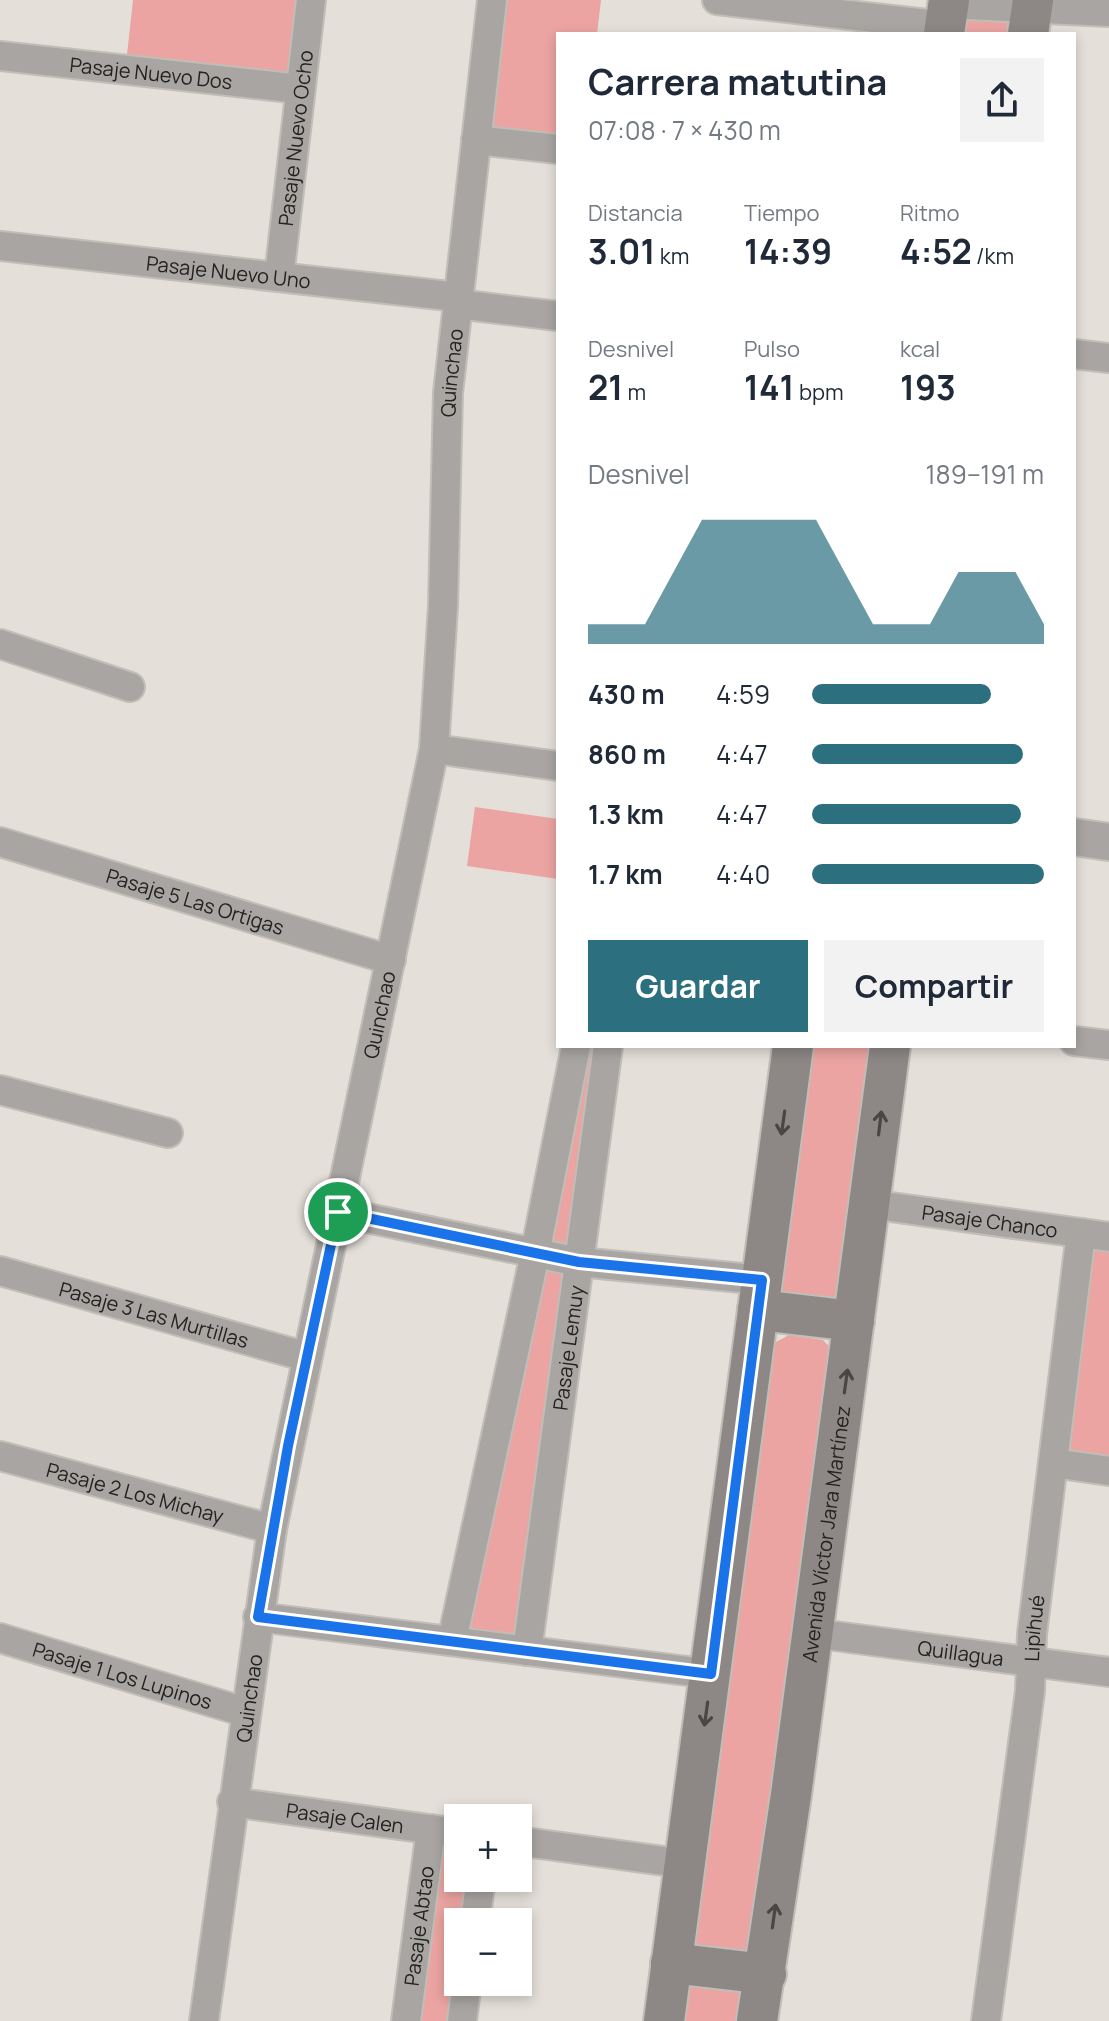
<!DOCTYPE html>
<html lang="es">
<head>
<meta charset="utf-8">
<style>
	:root { --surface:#fff; --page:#f2f2f3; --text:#1f2937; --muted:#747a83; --accent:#2c7080 }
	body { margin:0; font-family:Manrope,sans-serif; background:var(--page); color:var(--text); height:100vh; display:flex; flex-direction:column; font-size:30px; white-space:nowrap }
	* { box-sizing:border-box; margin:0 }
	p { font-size:26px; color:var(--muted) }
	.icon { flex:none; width:44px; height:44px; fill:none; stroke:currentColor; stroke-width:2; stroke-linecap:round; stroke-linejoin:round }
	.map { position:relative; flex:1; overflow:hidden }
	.details { position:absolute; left:556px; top:32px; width:520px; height:1016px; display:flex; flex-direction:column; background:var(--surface); border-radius:0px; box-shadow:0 4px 12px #0003 }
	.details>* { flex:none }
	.controls { position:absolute; left:444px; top:1804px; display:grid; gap:16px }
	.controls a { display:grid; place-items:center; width:88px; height:88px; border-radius:0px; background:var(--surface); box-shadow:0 4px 12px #0003; font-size:40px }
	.pin { position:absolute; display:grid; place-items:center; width:68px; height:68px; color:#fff; margin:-34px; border:4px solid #fff; border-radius:50%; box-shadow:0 2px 8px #0007 }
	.round { display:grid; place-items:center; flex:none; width:84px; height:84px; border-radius:0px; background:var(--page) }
	.headline { display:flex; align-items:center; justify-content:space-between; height:136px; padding:0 32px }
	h1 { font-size:36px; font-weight:700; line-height:60px }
	.metrics { display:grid; grid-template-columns:repeat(3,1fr); gap:12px; height:136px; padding:8px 32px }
	.metrics div { display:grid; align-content:center }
	.metrics b { font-size:34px; font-weight:700 }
	.metrics small { font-size:22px; font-weight:400 }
	.metrics p { font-size:22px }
	.chart { height:224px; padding:16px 32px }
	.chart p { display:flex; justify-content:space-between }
	.chart svg { width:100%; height:144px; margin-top:8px; fill:var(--accent); opacity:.7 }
	.action { display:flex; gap:16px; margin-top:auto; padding:16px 32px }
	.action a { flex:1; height:92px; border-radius:0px; background:var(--accent); color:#fff; font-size:32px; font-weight:700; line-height:92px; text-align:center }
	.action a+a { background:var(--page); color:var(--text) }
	ul { padding:0 32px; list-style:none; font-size:26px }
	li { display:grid; grid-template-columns:128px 96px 1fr; align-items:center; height:60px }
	li i { height:20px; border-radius:10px; background:var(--accent) }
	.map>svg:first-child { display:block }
</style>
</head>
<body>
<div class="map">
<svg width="1109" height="2021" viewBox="0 0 1109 2021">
	<rect width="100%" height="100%" fill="#e4dfd8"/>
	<!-- green -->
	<g fill="#eba4a1">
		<polygon points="133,0 302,0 290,79 126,64"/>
		<polygon points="505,0 601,0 597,34 558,34 558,143 490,128"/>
		<polygon points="969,19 1011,23 1013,34 959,34 961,23"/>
		<polygon points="475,807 558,819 558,879 467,866"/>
		<polygon points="582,1046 602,1046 569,1245 546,1241"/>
		<polygon points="807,1046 876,1046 837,1305 784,1303 776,1283"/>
		<polygon points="1109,1246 1109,1461 1070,1454 1067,1448 1092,1254 1095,1248"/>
		<polygon points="548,1269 565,1273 515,1640 468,1637 462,1622 542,1270"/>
		<polygon points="789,1335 823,1340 834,1352 742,2021 678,2021 774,1343"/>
		<polygon points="458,1839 458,1878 473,1878 467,1922 458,1922 454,2021 413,2021 440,1843"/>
	</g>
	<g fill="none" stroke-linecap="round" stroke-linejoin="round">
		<!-- minor casing -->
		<g stroke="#c1bdb7" stroke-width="32">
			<g id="minor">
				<polyline points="717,0 945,26"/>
				<polyline points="948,4 1109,12"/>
				<path id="s1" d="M0 56 300 89"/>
				<polyline points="476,140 558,149"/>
				<path id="s2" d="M0 246 458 297"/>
				<path id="s3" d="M279 277 311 0"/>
				<polyline points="457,304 558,316"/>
				<polyline points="1074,354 1109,358"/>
				<polyline points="0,644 130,687"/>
				<polyline points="434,749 558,766"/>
				<path id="s4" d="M0 842 391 960"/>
				<polyline points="1074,1041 1109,1045"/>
				<polyline points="0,1090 168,1133"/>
				<path id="s5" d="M869 1204 1109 1237"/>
				<polyline points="338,1212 579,1262 762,1280"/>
				<path id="s6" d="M0 1271 307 1357"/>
				<path id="s7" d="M0 1456 272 1529"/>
				<polyline points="1053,1463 1109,1471"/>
				<polyline points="258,1617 711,1674"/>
				<path id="s8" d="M812 1633 1109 1672"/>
				<path id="s9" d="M0 1638 245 1712"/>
				<polyline points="452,1641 535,1254 576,1046"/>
				<path id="s10" d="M527 1651 608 1046"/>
				<path id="s11" d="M232 1802 458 1833"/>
				<polyline points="518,1841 686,1864"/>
				<polyline points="475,1922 481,1878"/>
				<path id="s12" d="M204 2021 272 1529 434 749 443 606 448 393 492 0"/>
				<path id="s13" d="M406 2021 431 1829"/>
				<polyline points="462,2021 467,1982"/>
				<path id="s14" d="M986 2021 1030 1691 1032 1634 1081 1233"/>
			</g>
		</g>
		<!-- tertiary casing -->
		<g stroke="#c1bdb7" stroke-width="40">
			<polyline id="tertiary" points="1074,837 1109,842"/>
		</g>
		<!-- secondary casing -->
		<g stroke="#c1bdb7" stroke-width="44">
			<g id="secondary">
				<polyline points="944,34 949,0"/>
				<polyline points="1028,34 1033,0"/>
				<polyline points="758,1310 854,1321"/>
				<polyline points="671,1963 766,1974"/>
				<polyline points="664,2021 793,1046"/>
				<path id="s15" d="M757 2021 791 1795 890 1046"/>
			</g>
		</g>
		<!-- minor -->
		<use href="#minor" stroke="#a8a5a3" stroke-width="28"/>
		<!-- tertiary -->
		<use href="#tertiary" stroke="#a8a5a3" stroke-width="36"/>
		<!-- secondary -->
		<use href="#secondary" stroke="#8d8886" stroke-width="40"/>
	</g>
	<!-- one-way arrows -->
	<defs><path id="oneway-shaft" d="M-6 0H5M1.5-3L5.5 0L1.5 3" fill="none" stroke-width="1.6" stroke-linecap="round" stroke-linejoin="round" transform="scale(2)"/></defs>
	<g stroke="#494644">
		<use href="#oneway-shaft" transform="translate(783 1123) rotate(98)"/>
		<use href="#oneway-shaft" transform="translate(880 1123) rotate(-83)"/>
		<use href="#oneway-shaft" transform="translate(846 1381) rotate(-82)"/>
		<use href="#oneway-shaft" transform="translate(706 1714) rotate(98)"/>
		<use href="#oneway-shaft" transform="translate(774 1916) rotate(-82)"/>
	</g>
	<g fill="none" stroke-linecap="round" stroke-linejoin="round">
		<!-- route casing -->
		<g stroke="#fff" stroke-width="16">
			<polygon id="route" points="338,1212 579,1262 762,1280 711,1674 258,1617 288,1446"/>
		</g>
		<!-- route -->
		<use href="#route" stroke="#1a73e8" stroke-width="10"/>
	</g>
	<g text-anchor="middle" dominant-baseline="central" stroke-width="8" stroke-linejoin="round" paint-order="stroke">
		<!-- street labels -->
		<g font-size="20" fill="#242320" stroke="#fff">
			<text stroke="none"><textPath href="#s1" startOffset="152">Pasaje Nuevo Dos</textPath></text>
			<text stroke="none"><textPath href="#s3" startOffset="140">Pasaje Nuevo Ocho</textPath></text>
			<text stroke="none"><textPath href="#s2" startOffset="230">Pasaje Nuevo Uno</textPath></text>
			<text stroke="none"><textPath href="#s12" startOffset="1670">Quinchao</textPath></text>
			<text stroke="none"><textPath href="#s4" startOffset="204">Pasaje 5 Las Ortigas</textPath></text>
			<text stroke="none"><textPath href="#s12" startOffset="1022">Quinchao</textPath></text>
			<text stroke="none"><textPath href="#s5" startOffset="122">Pasaje Chanco</textPath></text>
			<text stroke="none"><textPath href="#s6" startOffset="160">Pasaje 3 Las Murtillas</textPath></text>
			<text stroke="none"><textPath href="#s10" startOffset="306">Pasaje Lemuy</textPath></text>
			<text stroke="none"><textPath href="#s7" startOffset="140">Pasaje 2 Los Michay</textPath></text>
			<text stroke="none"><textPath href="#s15" startOffset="492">Avenida Víctor Jara Martínez</textPath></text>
			<text stroke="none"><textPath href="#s14" startOffset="396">Lipihué</textPath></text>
			<text stroke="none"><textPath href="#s8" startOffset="150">Quillagua</textPath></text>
			<text stroke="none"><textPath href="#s9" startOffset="128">Pasaje 1 Los Lupinos</textPath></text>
			<text stroke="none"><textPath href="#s12" startOffset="326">Quinchao</textPath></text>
			<text stroke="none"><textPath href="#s11" startOffset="114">Pasaje Calen</textPath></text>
			<text stroke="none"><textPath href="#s13" startOffset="96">Pasaje Abtao</textPath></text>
		</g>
	</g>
</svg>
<div class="controls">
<a>+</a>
<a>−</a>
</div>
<div class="pin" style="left:338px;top:1212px;background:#1e9e55"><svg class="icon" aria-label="arrive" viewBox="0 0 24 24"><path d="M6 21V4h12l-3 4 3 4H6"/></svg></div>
<section class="details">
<div class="headline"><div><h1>Carrera matutina</h1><p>07:08 · 7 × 430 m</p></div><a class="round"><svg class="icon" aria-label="share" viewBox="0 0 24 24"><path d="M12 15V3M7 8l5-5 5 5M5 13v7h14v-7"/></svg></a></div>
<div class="metrics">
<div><p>Distancia</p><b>3.01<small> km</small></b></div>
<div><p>Tiempo</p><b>14:39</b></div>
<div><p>Ritmo</p><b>4:52<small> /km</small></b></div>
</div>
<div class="metrics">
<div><p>Desnivel</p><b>21<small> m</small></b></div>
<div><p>Pulso</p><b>141<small> bpm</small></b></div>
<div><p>kcal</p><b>193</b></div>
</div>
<div class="chart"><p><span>Desnivel</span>189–191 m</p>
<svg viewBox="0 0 160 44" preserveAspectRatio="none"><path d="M0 44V38L10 38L20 38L30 22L40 6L50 6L60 6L70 6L80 6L90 22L100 38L110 38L120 38L130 22L140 22L150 22L160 38V44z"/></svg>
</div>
<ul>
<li><b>430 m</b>4:59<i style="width:77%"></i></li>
<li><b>860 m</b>4:47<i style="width:91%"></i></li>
<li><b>1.3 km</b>4:47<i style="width:90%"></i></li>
<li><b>1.7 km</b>4:40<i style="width:100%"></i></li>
</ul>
<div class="action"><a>Guardar</a><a>Compartir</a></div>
</section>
</div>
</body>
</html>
